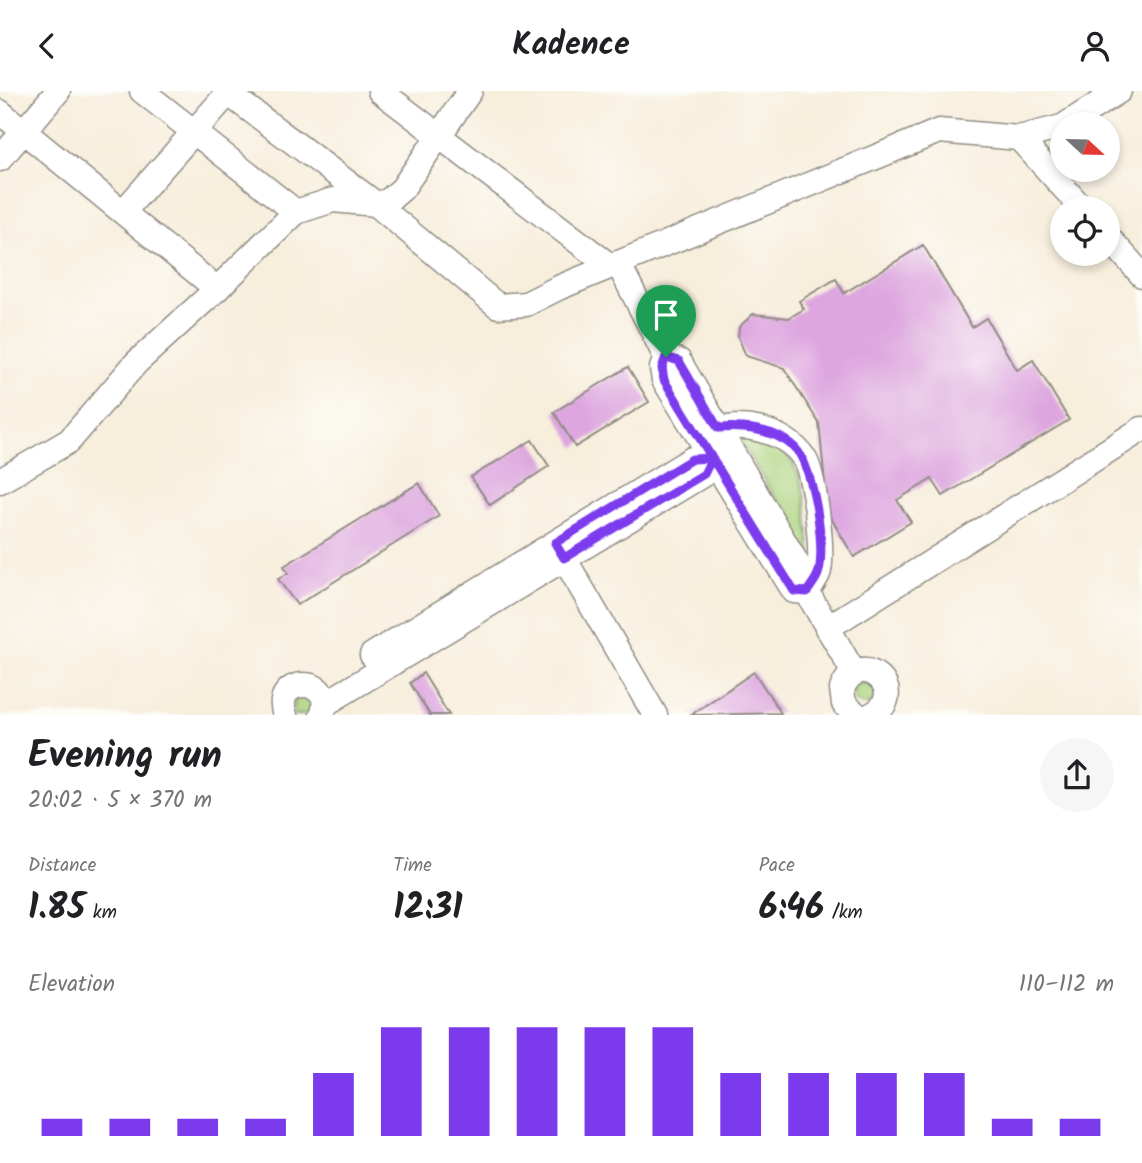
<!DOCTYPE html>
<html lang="en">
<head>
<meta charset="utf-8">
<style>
	:root { --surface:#fff; --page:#f6f6f6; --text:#202124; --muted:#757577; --accent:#7c3aed }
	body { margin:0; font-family:Kalam,sans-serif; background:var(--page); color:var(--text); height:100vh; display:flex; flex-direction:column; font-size:26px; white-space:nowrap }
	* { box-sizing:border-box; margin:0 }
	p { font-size:23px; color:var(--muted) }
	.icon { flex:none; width:38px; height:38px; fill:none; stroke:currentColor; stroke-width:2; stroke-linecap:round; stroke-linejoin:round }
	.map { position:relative; height:624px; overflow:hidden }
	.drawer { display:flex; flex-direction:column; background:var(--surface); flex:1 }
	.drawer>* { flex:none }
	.needle { width:46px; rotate:112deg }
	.buttons { position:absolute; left:1050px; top:21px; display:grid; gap:14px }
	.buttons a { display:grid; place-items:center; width:70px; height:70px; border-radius:50%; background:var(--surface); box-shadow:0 4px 10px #0003; font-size:35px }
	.pin { position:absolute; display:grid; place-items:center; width:60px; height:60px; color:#fff; margin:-72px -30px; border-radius:50% 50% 50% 0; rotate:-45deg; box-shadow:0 0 7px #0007 }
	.pin .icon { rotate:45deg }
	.round { display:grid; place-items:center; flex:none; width:74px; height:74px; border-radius:37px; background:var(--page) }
	.head { display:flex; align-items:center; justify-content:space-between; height:119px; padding:0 28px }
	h1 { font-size:38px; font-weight:800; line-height:52px }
	.stats { display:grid; grid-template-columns:repeat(3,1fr); gap:10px; height:119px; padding:7px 28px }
	.stats div { display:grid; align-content:center }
	.stats b { font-size:35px; font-weight:800 }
	.stats small { font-size:19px; font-weight:400 }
	.stats p { font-size:19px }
	.chart { height:196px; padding:14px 28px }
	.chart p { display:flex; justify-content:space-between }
	.chart svg { width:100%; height:126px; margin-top:7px; stroke:var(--accent); stroke-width:6 }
	header { display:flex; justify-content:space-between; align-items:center; height:91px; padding:0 28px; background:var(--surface); font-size:32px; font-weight:800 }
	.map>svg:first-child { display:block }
</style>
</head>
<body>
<header><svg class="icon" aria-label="back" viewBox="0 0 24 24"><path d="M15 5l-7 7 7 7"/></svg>Kadence<svg class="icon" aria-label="person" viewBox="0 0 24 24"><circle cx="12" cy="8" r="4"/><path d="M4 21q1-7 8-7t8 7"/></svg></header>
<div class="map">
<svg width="1142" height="624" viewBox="0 0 1142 624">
	<rect width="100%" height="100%" fill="#fdfcf7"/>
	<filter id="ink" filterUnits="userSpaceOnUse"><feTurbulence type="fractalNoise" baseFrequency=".0143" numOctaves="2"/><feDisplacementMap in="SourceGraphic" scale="14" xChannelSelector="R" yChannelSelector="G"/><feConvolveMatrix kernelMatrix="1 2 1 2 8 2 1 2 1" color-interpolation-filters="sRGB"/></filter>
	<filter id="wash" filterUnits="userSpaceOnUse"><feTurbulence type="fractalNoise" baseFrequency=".00686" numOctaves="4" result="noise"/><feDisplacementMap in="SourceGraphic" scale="28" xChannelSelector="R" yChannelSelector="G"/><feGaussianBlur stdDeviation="1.57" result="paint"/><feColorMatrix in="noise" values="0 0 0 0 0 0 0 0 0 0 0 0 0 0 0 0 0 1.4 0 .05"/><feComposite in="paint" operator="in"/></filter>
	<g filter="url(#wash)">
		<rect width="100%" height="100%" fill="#f7eedc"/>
		<!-- green -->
		<g fill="#abd37e" stroke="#6b7f54" stroke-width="2">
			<path d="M737 344C747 346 760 347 769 351 811 371 806 428 811 467Z"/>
			<polygon points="861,589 877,599 871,613 862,614 855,610 852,598"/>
			<polygon points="311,603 315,624 294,624 294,606"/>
		</g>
		<g id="blocks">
			<!-- building -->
			<g fill="#dda6df">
				<polygon points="923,154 972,236 986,227 1017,279 1033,269 1069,329 943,405 932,388 897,409 911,431 854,466 828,422 819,332 784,277 746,265 738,246 739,236 753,223 789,227 804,218 799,210 836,188 844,202"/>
				<polygon points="628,276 649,311 575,356 554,321"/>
				<polygon points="532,349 549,375 490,414 471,386"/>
				<polygon points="419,392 439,425 297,514 278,488 288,482 284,475"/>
				<polygon points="754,581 781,622 691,624"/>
				<polygon points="423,582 449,624 430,624 410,592"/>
			</g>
		</g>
	</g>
	<g filter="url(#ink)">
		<use href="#blocks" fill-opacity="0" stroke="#918c84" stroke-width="2"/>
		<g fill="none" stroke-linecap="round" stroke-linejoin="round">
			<!-- minor casing -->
			<g stroke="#918c84" stroke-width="27">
				<g id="minor">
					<polyline points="142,0 296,121"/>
					<polyline points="225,0 376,113 498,215 526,213 558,197 939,40 1019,47 1062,36"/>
					<polyline points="380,0 610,175"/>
					<polyline points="0,21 217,198"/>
					<polyline points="1067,33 1119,0"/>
					<polyline points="1019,47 1082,117"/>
					<polyline points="0,68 58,0"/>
					<polyline points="124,120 230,0"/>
					<polyline points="1108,146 1142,184"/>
					<polyline points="618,172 666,266 679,270 809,493 807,501 794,500 664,289 662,277 666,266"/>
					<path d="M707 343C736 328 785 338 804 367 814 381 825 466 818 483 815 489 810 496 807 501L854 582"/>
					<polyline points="0,390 69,350 136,272 217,198 296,121 333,109 376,113 388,110 402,98 470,0"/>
					<polyline points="557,455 655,624"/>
					<polyline points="827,537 1142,338"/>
					<polyline points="372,564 692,368 712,367"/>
					<polyline points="325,613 704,383 712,367 722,359"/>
					<path d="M285 624C270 584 338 584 322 624"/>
					<path d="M857 624 844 613 842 598C860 553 913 603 871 624"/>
				</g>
			</g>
			<!-- minor -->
			<use href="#minor" stroke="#fff" stroke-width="24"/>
		</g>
	</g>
	<g fill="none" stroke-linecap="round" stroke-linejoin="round" filter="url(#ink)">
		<!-- route casing -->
		<g stroke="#fff" stroke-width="14">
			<path id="route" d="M666 266 662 277 664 289 712 367 692 368 555 452 564 467 704 383 712 367 794 500 807 501C810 496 816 489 818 483 827 459 813 374 795 357 775 338 745 335 718 337L679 270 666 266"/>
		</g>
		<!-- route -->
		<use href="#route" stroke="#7c3aed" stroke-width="9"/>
	</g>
</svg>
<div class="buttons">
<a><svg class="needle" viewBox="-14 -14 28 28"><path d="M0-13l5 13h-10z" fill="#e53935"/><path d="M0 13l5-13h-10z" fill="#757577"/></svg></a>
<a><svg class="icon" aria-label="locate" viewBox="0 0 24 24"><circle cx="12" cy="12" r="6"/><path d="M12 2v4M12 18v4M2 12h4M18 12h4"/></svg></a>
</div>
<div class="pin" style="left:666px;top:266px;background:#1e9e55"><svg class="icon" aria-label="arrive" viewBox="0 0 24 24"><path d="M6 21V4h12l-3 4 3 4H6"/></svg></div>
</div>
<section class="drawer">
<div class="head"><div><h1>Evening run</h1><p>20:02 · 5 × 370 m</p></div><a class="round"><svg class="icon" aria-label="share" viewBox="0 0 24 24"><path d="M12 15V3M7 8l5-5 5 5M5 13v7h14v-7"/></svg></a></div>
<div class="stats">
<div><p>Distance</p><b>1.85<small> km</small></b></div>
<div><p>Time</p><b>12:31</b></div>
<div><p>Pace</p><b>6:46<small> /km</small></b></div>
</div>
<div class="chart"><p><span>Elevation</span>110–112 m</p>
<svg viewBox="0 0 160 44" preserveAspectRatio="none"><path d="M5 44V38M15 44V38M25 44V38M35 44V38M45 44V22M55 44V6M65 44V6M75 44V6M85 44V6M95 44V6M105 44V22M115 44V22M125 44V22M135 44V22M145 44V38M155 44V38"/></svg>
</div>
</section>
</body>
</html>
